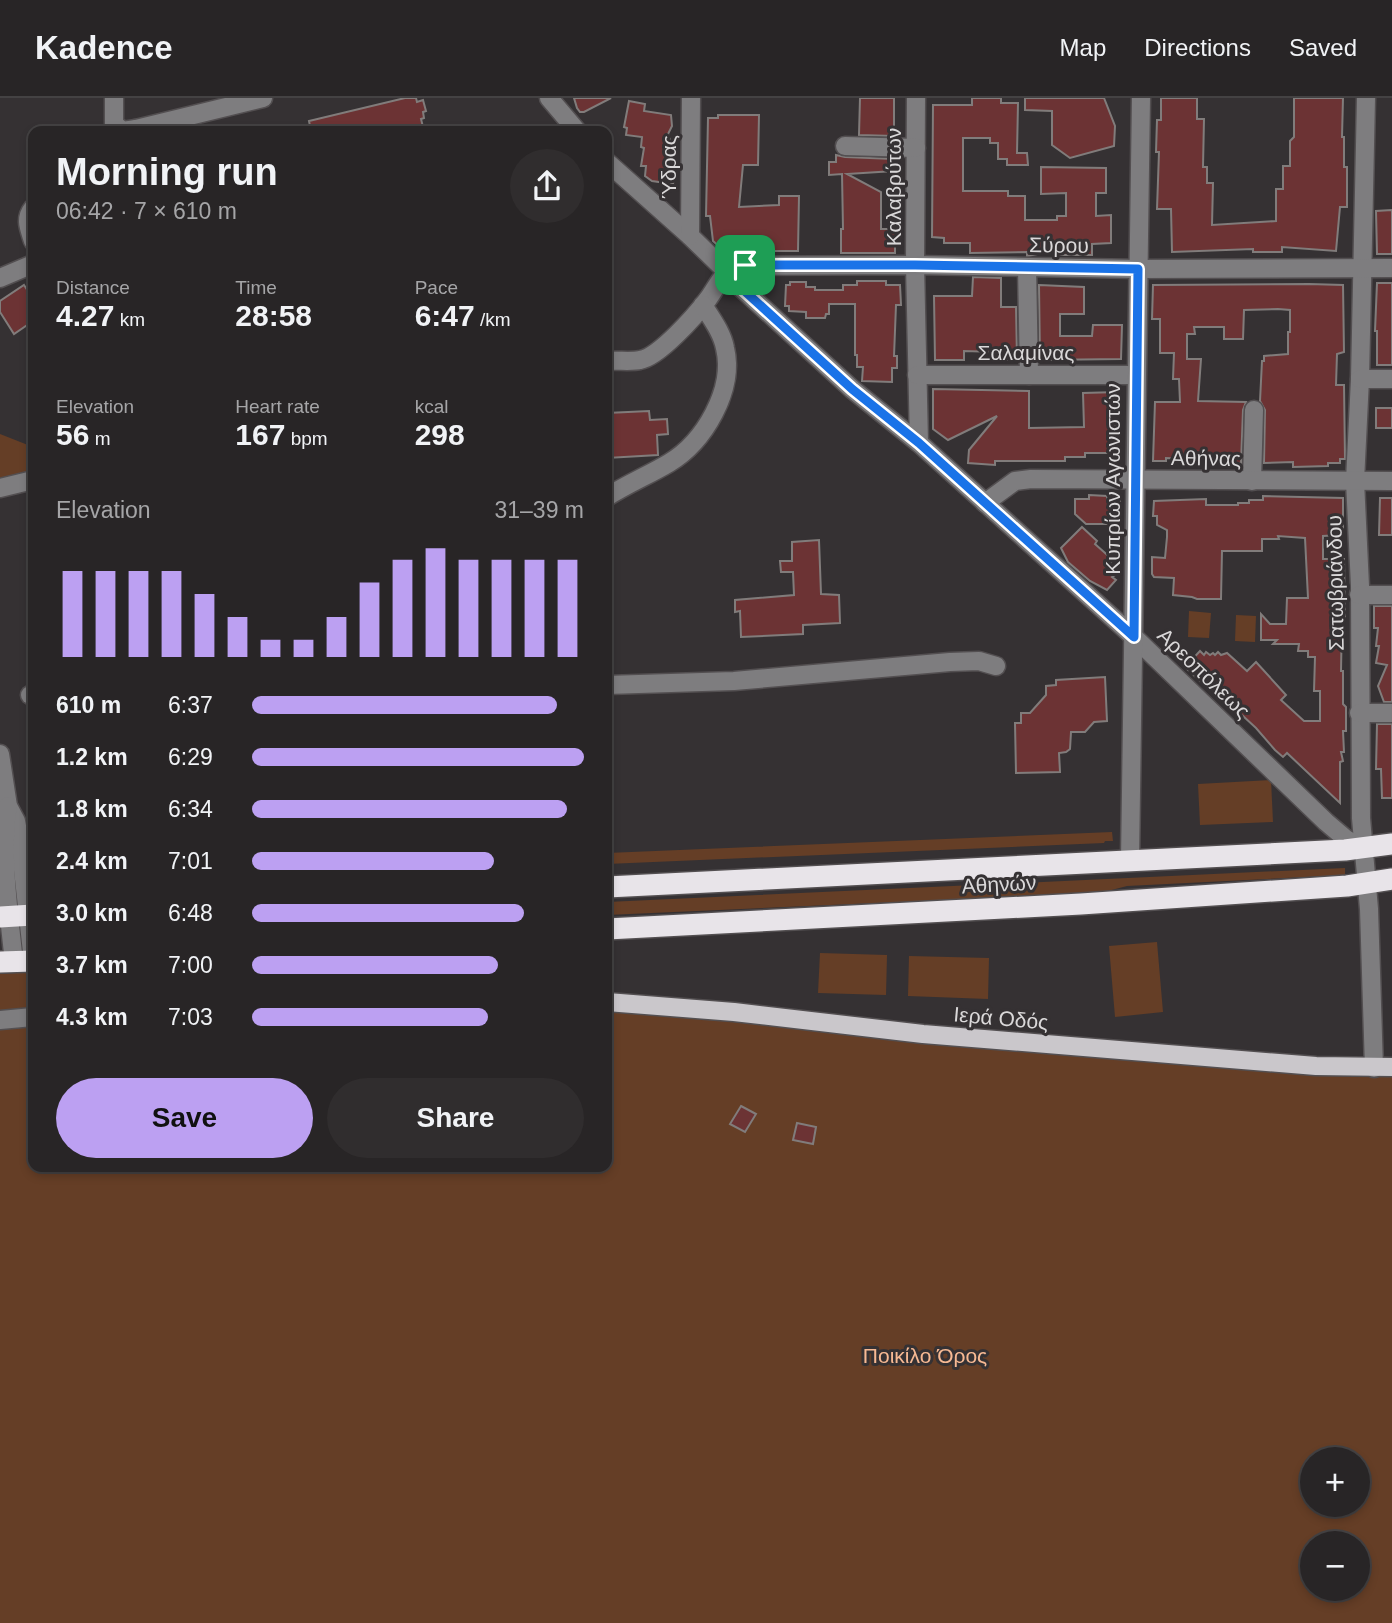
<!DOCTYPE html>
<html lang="en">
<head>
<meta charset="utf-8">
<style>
	:root { --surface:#282526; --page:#302d2e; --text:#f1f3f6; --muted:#a5a5a7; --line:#444243; --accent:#bca0f2 }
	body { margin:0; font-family:Arial,sans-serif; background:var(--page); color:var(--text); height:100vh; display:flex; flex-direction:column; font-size:26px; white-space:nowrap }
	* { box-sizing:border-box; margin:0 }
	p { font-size:23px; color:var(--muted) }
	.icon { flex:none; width:38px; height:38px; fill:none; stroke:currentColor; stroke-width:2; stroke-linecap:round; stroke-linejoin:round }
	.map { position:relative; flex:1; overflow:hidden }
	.drawer { position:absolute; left:28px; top:28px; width:584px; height:1046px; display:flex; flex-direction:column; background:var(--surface); border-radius:14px; box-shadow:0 4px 10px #0003,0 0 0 2px var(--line) }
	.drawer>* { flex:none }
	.controls { position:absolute; left:1300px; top:1349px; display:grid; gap:14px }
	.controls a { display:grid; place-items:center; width:70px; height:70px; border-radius:50%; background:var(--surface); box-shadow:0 4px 10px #0003,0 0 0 2px var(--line); font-size:35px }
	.pin { position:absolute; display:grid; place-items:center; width:60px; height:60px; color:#fff; margin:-30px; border-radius:14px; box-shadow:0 4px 10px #0006 }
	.round { display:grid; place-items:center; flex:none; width:74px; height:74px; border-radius:37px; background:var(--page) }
	.summary { display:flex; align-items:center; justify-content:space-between; height:119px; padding:0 28px }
	h1 { font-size:38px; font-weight:700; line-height:52px }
	.figures { display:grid; grid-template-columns:repeat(3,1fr); gap:10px; height:119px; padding:7px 28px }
	.figures div { display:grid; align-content:center }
	.figures b { font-size:30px; font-weight:700 }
	.figures small { font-size:19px; font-weight:400 }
	.figures p { font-size:19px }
	.chart { height:196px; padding:14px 28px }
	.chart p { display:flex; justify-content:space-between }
	.chart svg { width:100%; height:126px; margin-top:7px; stroke:var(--accent); stroke-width:6 }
	.button { display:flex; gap:14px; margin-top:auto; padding:14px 28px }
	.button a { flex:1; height:80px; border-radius:42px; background:var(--accent); color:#111; font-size:28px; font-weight:700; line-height:80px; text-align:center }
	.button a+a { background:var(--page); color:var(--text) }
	ul { padding:0 28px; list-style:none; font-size:23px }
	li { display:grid; grid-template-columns:112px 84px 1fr; align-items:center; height:52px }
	li i { height:18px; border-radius:9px; background:var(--accent) }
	header { display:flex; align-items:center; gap:42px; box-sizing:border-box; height:98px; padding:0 35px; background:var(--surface); border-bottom:2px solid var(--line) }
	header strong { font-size:33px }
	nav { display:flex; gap:38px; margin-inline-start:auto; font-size:24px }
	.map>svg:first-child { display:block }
</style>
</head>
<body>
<header>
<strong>Kadence</strong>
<nav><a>Map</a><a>Directions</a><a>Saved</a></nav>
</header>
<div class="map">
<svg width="1392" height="1525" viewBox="0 0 1392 1525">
	<rect width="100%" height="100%" fill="#353133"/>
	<!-- green -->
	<g fill="#653e26" fill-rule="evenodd">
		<polygon points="0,336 33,349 33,376 0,383"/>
		<polygon points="1189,513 1211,515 1209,540 1188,539"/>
		<polygon points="1236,517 1256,518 1255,544 1235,543"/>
		<polygon points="1271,682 1273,724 1200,727 1198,686"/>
		<polygon points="1112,734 1113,743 1105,743 1104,745 607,766 607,755"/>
		<polygon points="1345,770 1345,777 1127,788 1100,795 607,817 607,804"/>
		<polygon points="1157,844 1163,914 1115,919 1109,848"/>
		<polygon points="820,855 887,857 886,897 818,895"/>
		<polygon points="909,858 989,860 988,901 908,898"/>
		<path d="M33 874V1069H607V904L1392 969V1525H0V876ZM1312 1362H1358V1407H1312ZM1312 1446H1358V1491H1312Z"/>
	</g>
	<!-- building -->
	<g fill="#6c3334" stroke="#817c7b" stroke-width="2">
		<polygon points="405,0 416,0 417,4 423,2 426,13 423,14 424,20 421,21 424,33 311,33 309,23"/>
		<polygon points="574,0 611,0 584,14 580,14 577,10"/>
		<polygon points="860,0 894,0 894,38 859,37"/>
		<polygon points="972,0 1001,0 1001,5 1018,5 1017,55 1027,55 1028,67 1007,67 1007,61 998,61 998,45 990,45 990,40 963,40 963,93 1008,93 1008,98 1025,98 1025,122 1057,122 1057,118 1066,118 1066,95 1041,96 1041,69 1106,70 1106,95 1096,95 1096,118 1111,117 1111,145 1092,146 1092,157 1057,157 1057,146 1043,155 1027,158 1027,154 970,155 970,145 944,145 944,140 932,139 933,7 972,7"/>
		<polygon points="1025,0 1104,0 1115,28 1114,48 1070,60 1052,47 1052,13 1025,12"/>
		<polygon points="1161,0 1197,0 1197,21 1204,21 1203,69 1207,69 1207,85 1213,85 1212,127 1276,123 1276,91 1283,91 1283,68 1290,68 1290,43 1294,39 1294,0 1343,0 1342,39 1344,39 1344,69 1347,69 1347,109 1340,109 1336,153 1282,149 1282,154 1253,154 1253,151 1172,154 1171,111 1157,111 1159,54 1156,54 1157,22 1161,22"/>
		<polygon points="629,3 645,6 644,13 671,17 672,28 668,36 670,42 668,53 671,54 669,64 676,65 673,86 652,83 645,78 646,68 641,68 644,50 641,49 642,39 626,37 627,30 624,29"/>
		<polygon points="718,17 759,17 758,67 743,67 739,109 779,107 779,98 799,98 798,153 774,153 774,156 742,156 742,150 722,151 713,143 710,118 706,118 708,20 718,20"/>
		<polygon points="836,57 845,59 894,61 894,73 847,76 881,94 881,131 899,131 899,144 895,144 895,155 841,155 841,131 843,131 842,76 829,77 829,64 836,64"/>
		<polygon points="1392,112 1392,156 1377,156 1376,113"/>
		<polygon points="973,179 1001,180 1001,209 1016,209 1017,262 997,262 997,254 964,253 964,262 935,262 934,198 972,198"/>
		<polygon points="857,183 886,183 886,187 900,187 901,207 896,207 894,258 897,258 897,270 892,270 892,284 862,283 863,269 857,269 857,257 855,257 855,206 829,206 829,216 826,216 825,220 806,220 806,214 789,213 789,208 785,208 786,187 790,187 790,184 806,184 806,189 815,189 815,192 843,192 843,187 857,187"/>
		<polygon points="1377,185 1392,185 1392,267 1377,267 1377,233 1375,233"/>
		<polygon points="1309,186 1343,187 1344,254 1337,256 1336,287 1344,287 1345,361 1340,361 1340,365 1328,365 1328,368 1293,369 1293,364 1264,365 1265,312 1260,303 1262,263 1264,263 1264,258 1288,256 1288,234 1290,234 1290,212 1278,211 1244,212 1243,241 1224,241 1224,229 1194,229 1195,236 1187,236 1187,261 1201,261 1198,303 1246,304 1243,312 1241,365 1189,367 1189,361 1166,360 1166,363 1153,363 1155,304 1180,304 1179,281 1173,281 1174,255 1160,255 1160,221 1152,221 1153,187"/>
		<polygon points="24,187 33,201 33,223 14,236 0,214 0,203"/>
		<polygon points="1039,187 1084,189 1084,216 1060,216 1060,238 1092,238 1093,227 1122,227 1121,261 1040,262"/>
		<polygon points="933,291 1029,293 1029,330 1084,329 1083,295 1118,294 1119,311 1115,311 1115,331 1111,331 1111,355 1085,355 1085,359 1065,359 1065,363 995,363 995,367 968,365 969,352 997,318 948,342 933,331"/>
		<rect x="1376" y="310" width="16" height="20"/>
		<polygon points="649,313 650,322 667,321 668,336 657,337 658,357 607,360 607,315"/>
		<polygon points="1089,397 1107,398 1107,401 1120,401 1120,426 1086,426 1075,416 1075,401 1089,401"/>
		<polygon points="1263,398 1343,400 1343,435 1340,437 1323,438 1323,461 1344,461 1345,519 1342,519 1341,573 1343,573 1343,606 1346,609 1346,633 1343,633 1344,654 1341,654 1343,663 1340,664 1340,705 1287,655 1283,659 1275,652 1256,630 1203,581 1201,584 1187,571 1186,568 1200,553 1204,557 1206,554 1210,557 1213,555 1215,557 1218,554 1221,557 1227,555 1247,573 1256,564 1286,597 1281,602 1304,623 1320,623 1320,593 1314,593 1315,559 1308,559 1308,553 1298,553 1299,546 1273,546 1277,542 1261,542 1261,516 1270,526 1286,526 1287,500 1308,500 1305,440 1278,438 1279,441 1262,441 1262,453 1222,453 1221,501 1197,501 1192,499 1173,497 1174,480 1154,479 1152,476 1152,459 1165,460 1167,439 1167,432 1157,427 1157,418 1153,418 1154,403 1206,401 1206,407 1238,407 1238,405 1249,405 1249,402 1263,402"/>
		<polygon points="1380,400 1392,400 1392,437 1379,437"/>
		<polygon points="1082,429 1097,443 1095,446 1113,462 1110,465 1115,477 1112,479 1116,482 1107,492 1090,483 1068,464 1061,450"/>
		<polygon points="819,442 821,496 839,497 840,525 803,527 803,536 741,539 740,513 735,514 735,502 794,497 793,474 781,474 780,463 792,463 792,444"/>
		<polygon points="1374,508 1392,508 1392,604 1384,604 1378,588 1387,567 1376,565 1379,548 1376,548 1378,530 1374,530"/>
		<polygon points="1105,579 1107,623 1094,624 1085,634 1071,634 1070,651 1066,654 1059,655 1060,674 1016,675 1015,625 1021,625 1021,615 1030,615 1046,597 1046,588 1056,587 1056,582"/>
		<polygon points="1377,626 1392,626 1392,700 1382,700 1381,671 1376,671"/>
		<polygon points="741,1008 756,1016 745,1034 730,1026"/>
		<polygon points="797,1025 816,1029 813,1046 793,1042"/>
	</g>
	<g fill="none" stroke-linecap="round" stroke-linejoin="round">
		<!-- minor casing -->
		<g stroke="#534f51" stroke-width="21">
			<g id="minor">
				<polyline points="114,0 114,26 123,33 136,31 137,33"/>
				<polyline points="549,0 577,33"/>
				<polyline points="916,0 915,167 919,345"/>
				<polyline points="1366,0 1360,281 1355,383 1360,488 1361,720 1369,811 1374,970"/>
				<polyline points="136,31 263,0"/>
				<polyline points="845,48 916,50"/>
				<polyline points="607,64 690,138 726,173"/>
				<path d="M33 110C24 121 29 130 33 143"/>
				<polyline points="690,138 691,0"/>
				<polyline points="745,167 738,187 852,291 919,345 1134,539 1326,724 1346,741 1363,751"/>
				<polyline points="1027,169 1029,277"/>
				<polyline points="0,180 33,166"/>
				<path d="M607 263C617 262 632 264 640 262 659 259 696 217 708 201 717 189 722 175 736 168L915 167 1138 171 1392 170"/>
				<polyline points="917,277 1135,277"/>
				<polyline points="1360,281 1392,281"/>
				<polyline points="1252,383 1254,312"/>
				<polyline points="0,390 33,382"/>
				<path d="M607 399C627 386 649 377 669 365 704 344 735 292 725 250 722 234 711 220 703 207"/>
				<polyline points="985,405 1015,383 1031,381 1392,383"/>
				<polyline points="1359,497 1392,497"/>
				<polyline points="607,587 734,583 950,564 979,563 996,568"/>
				<polyline points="30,597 33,597"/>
				<polyline points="1359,615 1392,615"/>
				<polyline points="0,656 8,708 16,723 20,744 33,863"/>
				<path d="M8 708C0 751 9 818 14 864"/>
				<polyline points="1130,763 1141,0"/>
				<polyline points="0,922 33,919"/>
			</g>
		</g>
		<!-- major casing -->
		<g stroke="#534f51" stroke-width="21">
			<polyline id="major" points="607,904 734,914 923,936 1316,968 1392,969"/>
		</g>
		<!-- highway casing -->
		<g stroke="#534f51" stroke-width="24">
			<g id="highway">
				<polyline points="607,789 1345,752 1392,746"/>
				<polyline points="0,819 33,817"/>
				<polyline points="607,831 1081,806 1347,788 1392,781"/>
				<polyline points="0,864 33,863"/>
			</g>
		</g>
		<!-- minor -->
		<use href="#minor" stroke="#7e7d7f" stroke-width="18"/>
		<!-- major -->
		<use href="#major" stroke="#cac7cb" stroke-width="18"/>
		<!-- highway -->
		<use href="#highway" stroke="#e8e4e9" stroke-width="21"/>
	</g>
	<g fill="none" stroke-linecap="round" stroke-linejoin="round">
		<!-- route casing -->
		<g stroke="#fff" stroke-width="14">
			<polygon id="route" points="745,167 915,167 1138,171 1134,539 919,345 852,291 738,187"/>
		</g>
		<!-- route -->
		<use href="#route" stroke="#1a73e8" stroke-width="9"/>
	</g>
	<g text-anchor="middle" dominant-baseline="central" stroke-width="6" stroke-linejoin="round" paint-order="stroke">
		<!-- street labels -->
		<g font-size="21" fill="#dad8d9" stroke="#353133">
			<text transform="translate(668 69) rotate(-90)">Ύδρας</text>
			<text transform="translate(893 89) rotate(-90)">Καλαβρύτων</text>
			<text transform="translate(1059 147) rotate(1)">Σύρου</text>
			<text x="1026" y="254">Σαλαμίνας</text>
			<text transform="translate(1206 360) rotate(1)">Αθήνας</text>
			<text transform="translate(1112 381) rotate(-90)">Κυπρίων Αγωνιστών</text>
			<text transform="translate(1335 485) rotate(-91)">Σατωβριάνδου</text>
			<text transform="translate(1204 575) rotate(44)">Αρεοπόλεως</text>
			<text transform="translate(999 786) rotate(-3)">Αθηνών</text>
			<text transform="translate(1001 920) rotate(5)">Ιερά Οδός</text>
		</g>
		<!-- park labels -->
		<g font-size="21" fill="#f7b993" stroke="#353133">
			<text x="925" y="1257">Ποικίλο Όρος</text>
		</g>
	</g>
</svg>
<div class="controls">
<a>+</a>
<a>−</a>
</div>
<div class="pin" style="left:745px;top:167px;background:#1e9e55"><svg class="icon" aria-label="arrive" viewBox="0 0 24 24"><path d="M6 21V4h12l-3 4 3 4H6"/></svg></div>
<section class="drawer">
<div class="summary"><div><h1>Morning run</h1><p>06:42 · 7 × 610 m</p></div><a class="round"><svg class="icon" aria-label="share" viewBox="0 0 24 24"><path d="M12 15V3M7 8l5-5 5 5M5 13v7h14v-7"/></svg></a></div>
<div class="figures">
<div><p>Distance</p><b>4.27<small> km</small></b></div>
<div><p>Time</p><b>28:58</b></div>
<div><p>Pace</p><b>6:47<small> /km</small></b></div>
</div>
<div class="figures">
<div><p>Elevation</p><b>56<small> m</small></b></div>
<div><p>Heart rate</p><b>167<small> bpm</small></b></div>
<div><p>kcal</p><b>298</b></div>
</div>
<div class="chart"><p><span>Elevation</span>31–39 m</p>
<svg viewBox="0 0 160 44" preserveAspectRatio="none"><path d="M5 44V14M15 44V14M25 44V14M35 44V14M45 44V22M55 44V30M65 44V38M75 44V38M85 44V30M95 44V18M105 44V10M115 44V6M125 44V10M135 44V10M145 44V10M155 44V10"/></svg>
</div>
<ul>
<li><b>610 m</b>6:37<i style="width:92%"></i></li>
<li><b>1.2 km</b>6:29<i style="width:100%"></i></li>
<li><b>1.8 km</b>6:34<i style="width:95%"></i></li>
<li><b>2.4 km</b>7:01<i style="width:73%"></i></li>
<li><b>3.0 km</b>6:48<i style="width:82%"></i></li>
<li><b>3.7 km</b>7:00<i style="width:74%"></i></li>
<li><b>4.3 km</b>7:03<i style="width:71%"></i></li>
</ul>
<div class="button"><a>Save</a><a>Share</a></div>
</section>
</div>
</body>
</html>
